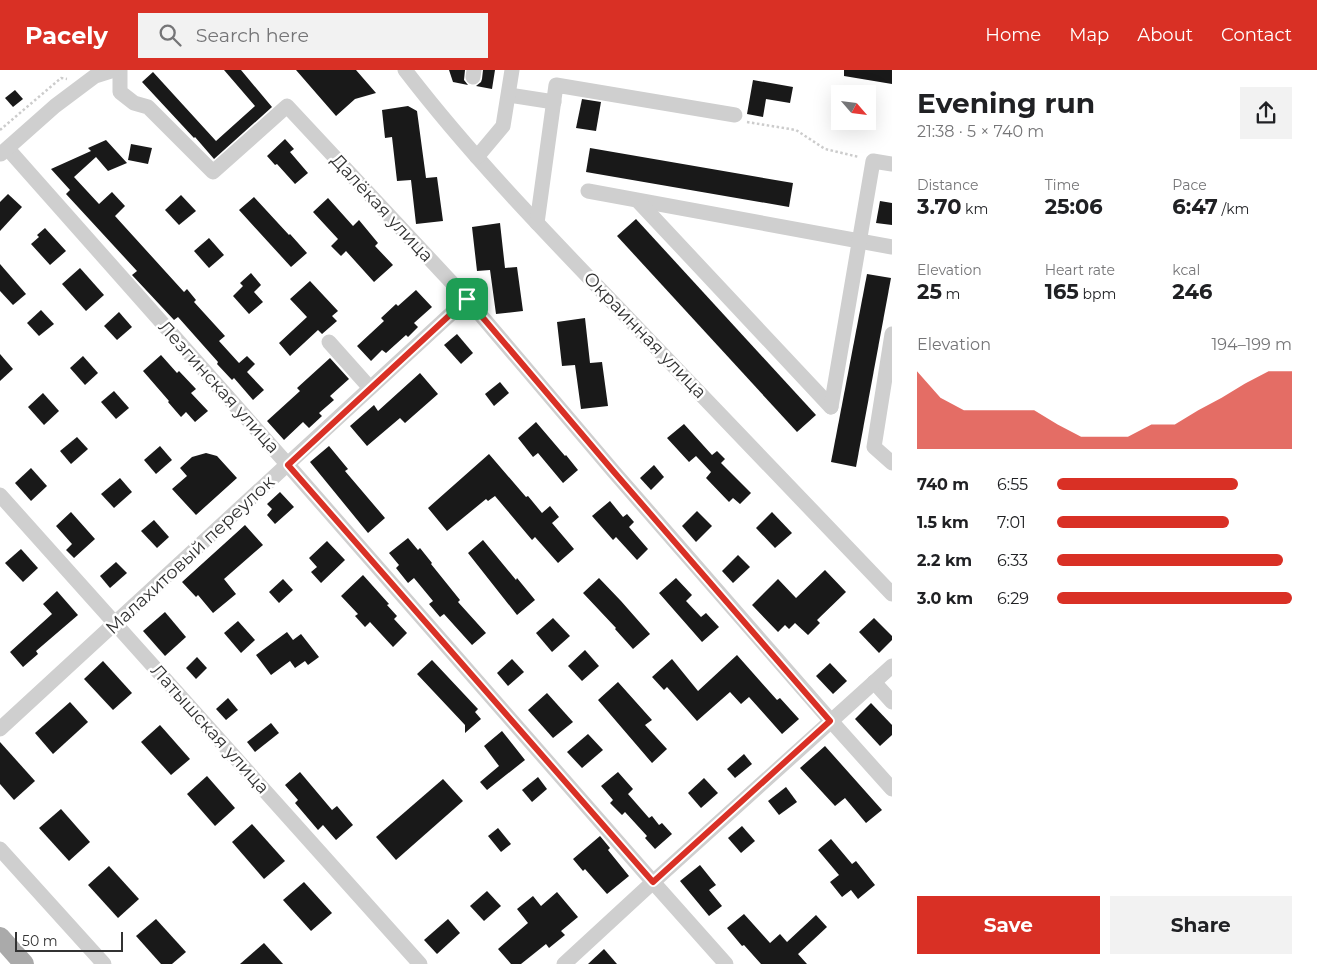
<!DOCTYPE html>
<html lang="en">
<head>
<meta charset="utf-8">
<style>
	:root { --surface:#fff; --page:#f2f2f2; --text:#202124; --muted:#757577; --accent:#d93025 }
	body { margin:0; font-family:Montserrat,sans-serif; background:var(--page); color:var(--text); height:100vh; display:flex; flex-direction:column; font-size:19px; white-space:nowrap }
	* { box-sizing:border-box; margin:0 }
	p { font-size:16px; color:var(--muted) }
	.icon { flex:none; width:28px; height:28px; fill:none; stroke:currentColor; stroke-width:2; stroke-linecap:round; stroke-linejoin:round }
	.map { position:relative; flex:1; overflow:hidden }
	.sheet { display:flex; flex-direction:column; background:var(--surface); width:425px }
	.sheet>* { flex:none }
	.needle { width:32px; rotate:118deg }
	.fabs { position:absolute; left:831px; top:15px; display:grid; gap:10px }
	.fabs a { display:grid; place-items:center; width:45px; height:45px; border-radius:0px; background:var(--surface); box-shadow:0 5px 20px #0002; font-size:25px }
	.scale { position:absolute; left:15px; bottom:12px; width:108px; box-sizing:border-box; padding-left:5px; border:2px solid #323232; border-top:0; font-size:14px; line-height:18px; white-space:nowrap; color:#323232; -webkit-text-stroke:4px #fff; paint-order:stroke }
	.pin { position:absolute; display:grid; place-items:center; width:42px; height:42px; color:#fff; margin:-21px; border-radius:10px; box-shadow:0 2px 8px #0006 }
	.round { display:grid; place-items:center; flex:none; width:52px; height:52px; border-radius:0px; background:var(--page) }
	.summary { display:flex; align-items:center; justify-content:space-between; height:85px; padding:0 25px }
	h1 { font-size:28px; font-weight:700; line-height:38px }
	.stats { display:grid; grid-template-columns:repeat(3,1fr); gap:8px; height:85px; padding:5px 25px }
	.stats div { display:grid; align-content:center }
	.stats b { font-size:21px; font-weight:700 }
	.stats small { font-size:14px; font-weight:400 }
	.stats p { font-size:14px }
	.chart { height:140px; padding:10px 25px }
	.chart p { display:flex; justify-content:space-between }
	.chart svg { width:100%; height:90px; margin-top:5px; fill:var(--accent); opacity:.7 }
	.cta { display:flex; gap:10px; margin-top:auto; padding:10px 25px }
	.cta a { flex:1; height:58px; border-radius:0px; background:var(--accent); color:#fff; font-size:20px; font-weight:700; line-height:58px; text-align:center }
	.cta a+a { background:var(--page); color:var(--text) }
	ul { padding:0 25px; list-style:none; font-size:16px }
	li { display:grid; grid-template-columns:80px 60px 1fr; align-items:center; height:38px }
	li i { height:12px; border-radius:6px; background:var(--accent) }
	header { display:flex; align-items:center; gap:30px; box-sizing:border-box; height:70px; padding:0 25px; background:var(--accent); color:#fff }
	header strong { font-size:24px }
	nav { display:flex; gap:28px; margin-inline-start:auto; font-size:18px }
	.search { width:350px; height:45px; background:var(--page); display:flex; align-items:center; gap:12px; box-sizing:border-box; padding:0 18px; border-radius:0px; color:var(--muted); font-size:19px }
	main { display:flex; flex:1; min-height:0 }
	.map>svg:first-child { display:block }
</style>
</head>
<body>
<header>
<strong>Pacely</strong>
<div class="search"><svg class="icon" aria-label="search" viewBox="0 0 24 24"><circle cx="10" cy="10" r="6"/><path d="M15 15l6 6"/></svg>Search here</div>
<nav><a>Home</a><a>Map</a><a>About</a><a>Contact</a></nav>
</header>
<main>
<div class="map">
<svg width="892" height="894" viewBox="0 0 892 894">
	<rect width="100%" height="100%" fill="#fff"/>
	<!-- building -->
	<g fill="#191919">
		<polygon points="224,0 241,0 272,37 214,89 195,67 194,68 142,12 153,2 216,71 255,36"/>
		<polygon points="296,0 356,0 376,23 355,29 336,46"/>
		<polygon points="449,0 465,0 464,10 468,15 453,12"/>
		<polygon points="483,0 495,0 492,19 476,16 481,12 482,9"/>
		<polygon points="844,0 892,0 892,14 844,6"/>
		<polygon points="753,10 793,17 790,33 766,29 763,47 747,44"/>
		<polygon points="15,20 23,29 13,37 5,28"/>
		<polygon points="582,29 601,32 596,61 576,58"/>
		<polygon points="408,36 417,41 426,108 437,107 443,151 416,154 411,110 397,111 392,67 385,68 382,40"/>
		<polygon points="285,69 294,79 290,82 308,103 295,114 277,94 275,95 267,86"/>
		<polygon points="106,70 127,93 108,101 96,87 74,107 99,134 112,122 125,136 115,146 184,222 187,219 196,230 194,232 225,266 219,271 239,293 247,286 255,294 247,302 264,320 253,330 234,308 232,310 217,294 218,292 178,247 174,250 132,205 137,201 66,124 70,120 51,99 91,81 88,78"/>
		<polygon points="131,74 152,78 148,94 128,90"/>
		<polygon points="590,78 793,113 789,137 586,102"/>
		<polygon points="8,124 22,137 0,161 0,132"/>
		<polygon points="181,125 196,141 179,155 165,140"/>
		<polygon points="254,127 289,165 290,164 307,183 291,197 239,140"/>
		<polygon points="328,128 353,156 359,150 378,173 375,176 393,195 374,212 346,181 341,186 331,176 338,169 313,142"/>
		<polygon points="880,131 892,133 892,155 876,153"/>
		<polygon points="636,149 816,345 797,362 617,166"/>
		<polygon points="500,153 505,198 517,197 523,241 496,244 490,200 477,201 472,157"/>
		<polygon points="45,158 66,181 50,195 31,174 39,167 37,165"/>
		<polygon points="209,168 224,185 209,198 194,181"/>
		<polygon points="0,194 26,224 13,235 0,221"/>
		<polygon points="80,198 104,225 86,241 62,214"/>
		<polygon points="251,203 261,215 254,222 263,232 249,244 233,226 243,216 240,213"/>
		<polygon points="867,204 891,208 856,397 831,392"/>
		<polygon points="310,211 338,241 332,246 337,251 322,264 318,260 290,286 279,273 307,247 290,229"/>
		<polygon points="416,220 432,237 414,253 418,257 408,267 406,265 386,283 382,280 371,291 357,276 384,251 381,248 396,234 398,236"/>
		<polygon points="41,240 54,254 39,266 27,253"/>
		<polygon points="119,242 132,257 117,270 104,256"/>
		<polygon points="585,248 590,293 602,292 608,336 581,339 575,295 562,296 557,252"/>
		<polygon points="457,264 473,283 461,294 444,275"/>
		<polygon points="0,284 13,299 0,311"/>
		<polygon points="161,285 177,303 179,301 196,319 191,323 208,341 195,352 186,342 181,347 168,332 169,331 143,301"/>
		<polygon points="83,286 98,303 85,315 70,298"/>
		<polygon points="330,288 349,309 330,326 334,330 319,343 322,346 309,358 303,352 284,370 267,351 300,321 297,318"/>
		<polygon points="420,303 438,324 405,353 400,348 367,376 350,356 374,335 378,341"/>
		<polygon points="500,312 509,323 494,336 485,324"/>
		<polygon points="114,321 129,338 116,349 101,332"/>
		<polygon points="43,323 59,341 44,355 28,337"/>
		<polygon points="536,352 565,386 566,385 578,400 563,413 538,383 533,387 518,368"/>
		<polygon points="684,354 712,385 717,381 725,389 721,393 751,423 740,434 733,428 729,432 706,408 711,402 696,386 689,392 667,368"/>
		<polygon points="77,367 88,379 71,394 60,381"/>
		<polygon points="160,376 172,390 156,404 144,390"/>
		<polygon points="329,376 348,399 345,401 385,448 368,463 310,392"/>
		<polygon points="206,383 217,386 237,408 196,445 172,419 187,406 180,398 192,387"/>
		<polygon points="489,384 526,427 528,426 542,443 550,436 559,447 552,453 574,479 558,493 535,467 532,470 495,426 488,431 486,429 447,461 428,438"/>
		<polygon points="654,395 664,407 651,420 640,408"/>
		<polygon points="31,398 47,416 31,431 15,413"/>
		<polygon points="120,408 132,422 114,438 101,424"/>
		<polygon points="280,422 294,437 275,454 267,445 272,439 267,434"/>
		<polygon points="610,431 623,447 627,444 634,452 629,457 648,479 637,490 616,467 613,470 592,446"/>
		<polygon points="697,441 712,456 696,472 682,456"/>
		<polygon points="71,442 95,469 74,488 66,480 72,474 56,456"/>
		<polygon points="772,442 792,463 775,478 756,458"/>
		<polygon points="154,450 169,467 157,478 141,461"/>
		<polygon points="245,455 263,475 224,509 236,524 213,543 198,525 196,527 182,512"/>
		<polygon points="408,468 418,480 420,478 432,493 431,494 460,530 458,532 486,563 472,575 444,544 440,547 429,534 433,531 414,508 408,513 396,498 399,495 389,483"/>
		<polygon points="483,470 516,510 517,508 535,530 517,545 468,483"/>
		<polygon points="327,471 345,490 321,513 311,502 317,497 309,488"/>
		<polygon points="21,479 38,498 23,512 5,493"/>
		<polygon points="738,485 750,497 733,513 722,501"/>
		<polygon points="116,492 127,503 110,518 100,506"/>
		<polygon points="825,500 846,522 817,550 820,553 808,565 795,553 789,559 785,555 778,562 752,535 778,509 796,528"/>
		<polygon points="363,505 389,534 387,535 397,546 394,549 407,563 393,577 370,552 365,557 355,546 358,544 341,526"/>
		<polygon points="599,508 621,531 650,564 633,579 615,559 616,558 583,523"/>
		<polygon points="676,508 692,525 686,531 701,547 706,543 719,557 702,572 659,523"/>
		<polygon points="283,509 293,520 279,533 269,522"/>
		<polygon points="57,521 78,545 36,581 38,584 23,597 10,582 52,544 43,534"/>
		<polygon points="165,542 186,567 165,586 143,561"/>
		<polygon points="553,548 570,566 552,582 536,563"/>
		<polygon points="874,548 892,566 892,570 879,583 859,562"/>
		<polygon points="238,551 255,570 241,583 224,563"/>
		<polygon points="287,562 293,570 301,564 319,587 308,595 305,591 295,598 290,591 271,605 256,585"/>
		<polygon points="585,580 599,596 582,611 568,596"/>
		<polygon points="737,585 777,630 780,628 799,649 782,664 749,627 741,634 730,622 697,651 667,617 664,620 652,607 672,589 698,621"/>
		<polygon points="197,587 207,598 196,609 186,598"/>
		<polygon points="512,589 524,602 508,616 497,603"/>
		<polygon points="432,590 478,639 475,642 481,649 465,663 465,655 417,604"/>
		<polygon points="103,591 132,623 113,640 84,609"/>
		<polygon points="830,593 847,611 833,624 816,606"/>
		<polygon points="618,612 652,650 645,655 667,679 652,693 598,630"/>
		<polygon points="547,623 573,652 553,668 528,640"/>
		<polygon points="228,628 238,640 226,650 216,639"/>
		<polygon points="70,632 88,652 53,684 35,663"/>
		<polygon points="871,633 892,655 892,665 880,676 855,649"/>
		<polygon points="271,653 279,663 255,682 247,672"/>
		<polygon points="160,655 190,689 171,705 141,672"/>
		<polygon points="502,661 525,690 487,720 480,712 499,696 484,676"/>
		<polygon points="588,664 603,680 582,698 567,682"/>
		<polygon points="0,672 35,711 14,730 0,714"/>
		<polygon points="825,676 882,740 866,753 845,728 835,736 800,698"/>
		<polygon points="744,684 752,694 735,708 727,699"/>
		<polygon points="300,702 332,740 337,736 353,755 336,770 323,755 318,760 295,733 298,730 285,715"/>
		<polygon points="618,702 633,719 628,724 649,748 652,746 659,755 662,753 672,764 655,779 645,768 647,766 625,742 622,745 610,733 613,730 601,716"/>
		<polygon points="207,706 235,738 215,756 187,724"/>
		<polygon points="538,707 547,719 532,732 522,720"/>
		<polygon points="704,708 718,723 701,738 688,723"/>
		<polygon points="443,709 463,731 396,790 376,767"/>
		<polygon points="786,717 797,732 779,745 768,731"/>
		<polygon points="61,739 90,772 69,791 39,758"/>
		<polygon points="252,754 285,791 264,809 232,772"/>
		<polygon points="742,756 755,771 741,783 728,768"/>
		<polygon points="498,758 511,774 501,782 488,766"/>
		<polygon points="600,766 610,778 608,780 629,806 607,824 585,799 583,801 573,789"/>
		<polygon points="831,769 852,794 856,791 875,815 858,829 851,820 842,827 830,812 839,805 818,780"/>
		<polygon points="700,795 716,815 709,820 722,836 709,846 680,811"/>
		<polygon points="109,796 139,829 118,848 88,815"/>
		<polygon points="304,812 332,843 311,861 283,830"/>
		<polygon points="487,821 501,836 484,851 470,836"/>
		<polygon points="557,822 578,847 561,861 565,865 549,878 546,874 521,894 511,894 498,879 528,853 517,839 533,826 541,836"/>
		<polygon points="744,844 770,873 780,864 787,872 816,845 827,857 798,884 807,894 761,894 744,875 742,876 727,858"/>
		<polygon points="156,849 186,882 172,894 161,894 136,866"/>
		<polygon points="448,849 460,863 437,884 424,870"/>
		<polygon points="264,873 283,894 240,894"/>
		<polygon points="604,879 617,894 588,894"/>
	</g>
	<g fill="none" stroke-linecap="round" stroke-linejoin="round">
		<!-- path -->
		<g stroke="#ccc" stroke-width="2.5" stroke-dasharray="2.5 2.5" stroke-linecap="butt">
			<polyline points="747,52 796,60 825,79 859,87"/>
			<polyline points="0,60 61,8 67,9"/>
		</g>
		<!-- minor -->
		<g stroke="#cfcfcf" stroke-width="15">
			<polyline points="120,0 120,22 134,33 148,37 213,102 287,36 467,229 614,402 831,651 892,719"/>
			<path d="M405 0C471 86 547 164 622 242 712 336 802 430 892 524"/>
			<polyline points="473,7 474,0"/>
			<polyline points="509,25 554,32"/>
			<polyline points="8,79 288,395 653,812 726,894"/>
			<polyline points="1,84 55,36 95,6 114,0"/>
			<polyline points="477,87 503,56 512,0"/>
			<polyline points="588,121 892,177"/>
			<polyline points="638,131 831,337"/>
			<polyline points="537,153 556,15 735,45"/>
			<polyline points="892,264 874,377 892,393"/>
			<polyline points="329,272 370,318"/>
			<polyline points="831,337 873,91 892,94"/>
			<polyline points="0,425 420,894"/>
			<polyline points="874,612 892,632"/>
			<polyline points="0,659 467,229"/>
			<polyline points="0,779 104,894"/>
			<polyline points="564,894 653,812 892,596"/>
		</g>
		<!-- major -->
		<polyline stroke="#aaa" stroke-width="20" points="0,867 24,894"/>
	</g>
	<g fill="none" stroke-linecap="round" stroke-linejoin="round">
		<!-- route casing -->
		<g stroke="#fff" stroke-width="10">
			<polygon id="route" points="467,229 614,402 830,651 653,812 288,395"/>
		</g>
		<!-- route -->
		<use href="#route" stroke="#d93025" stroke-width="6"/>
	</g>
	<g text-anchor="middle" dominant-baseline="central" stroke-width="5" stroke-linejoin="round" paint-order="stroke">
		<!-- street labels -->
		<g font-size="18" fill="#323232" stroke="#fff">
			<text transform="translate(382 138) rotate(47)">Далёкая улица</text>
			<text transform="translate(645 265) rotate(46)">Окраинная улица</text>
			<text transform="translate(219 317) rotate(48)">Лезгинская улица</text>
			<text transform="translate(190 485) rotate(-43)">Малахитовый переулок</text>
			<text transform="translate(210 659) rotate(48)">Латышская улица</text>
		</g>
	</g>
</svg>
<div class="fabs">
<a><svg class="needle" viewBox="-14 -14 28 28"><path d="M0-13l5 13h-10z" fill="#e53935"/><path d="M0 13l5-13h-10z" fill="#757577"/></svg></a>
</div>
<div class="scale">50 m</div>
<div class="pin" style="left:467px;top:229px;background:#1e9e55"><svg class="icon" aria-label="arrive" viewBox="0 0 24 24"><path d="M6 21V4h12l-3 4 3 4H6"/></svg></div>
</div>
<section class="sheet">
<div class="summary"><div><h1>Evening run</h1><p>21:38 · 5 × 740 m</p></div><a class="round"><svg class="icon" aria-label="share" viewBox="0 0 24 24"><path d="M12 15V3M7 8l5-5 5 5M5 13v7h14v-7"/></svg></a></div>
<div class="stats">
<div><p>Distance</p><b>3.70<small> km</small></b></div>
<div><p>Time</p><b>25:06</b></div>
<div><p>Pace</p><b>6:47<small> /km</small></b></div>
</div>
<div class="stats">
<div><p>Elevation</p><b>25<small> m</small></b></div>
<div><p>Heart rate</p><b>165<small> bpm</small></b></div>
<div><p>kcal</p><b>246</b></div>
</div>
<div class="chart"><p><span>Elevation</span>194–199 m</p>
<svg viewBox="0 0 160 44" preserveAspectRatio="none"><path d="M0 44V6L10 19L20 25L30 25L40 25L50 25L60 32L70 38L80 38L90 38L100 32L110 32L120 25L130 19L140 12L150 6L160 6V44z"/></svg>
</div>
<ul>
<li><b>740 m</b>6:55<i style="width:77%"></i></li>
<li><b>1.5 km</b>7:01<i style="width:73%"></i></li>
<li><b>2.2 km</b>6:33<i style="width:96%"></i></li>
<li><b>3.0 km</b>6:29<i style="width:100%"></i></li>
</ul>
<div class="cta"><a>Save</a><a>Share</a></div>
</section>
</main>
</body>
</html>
